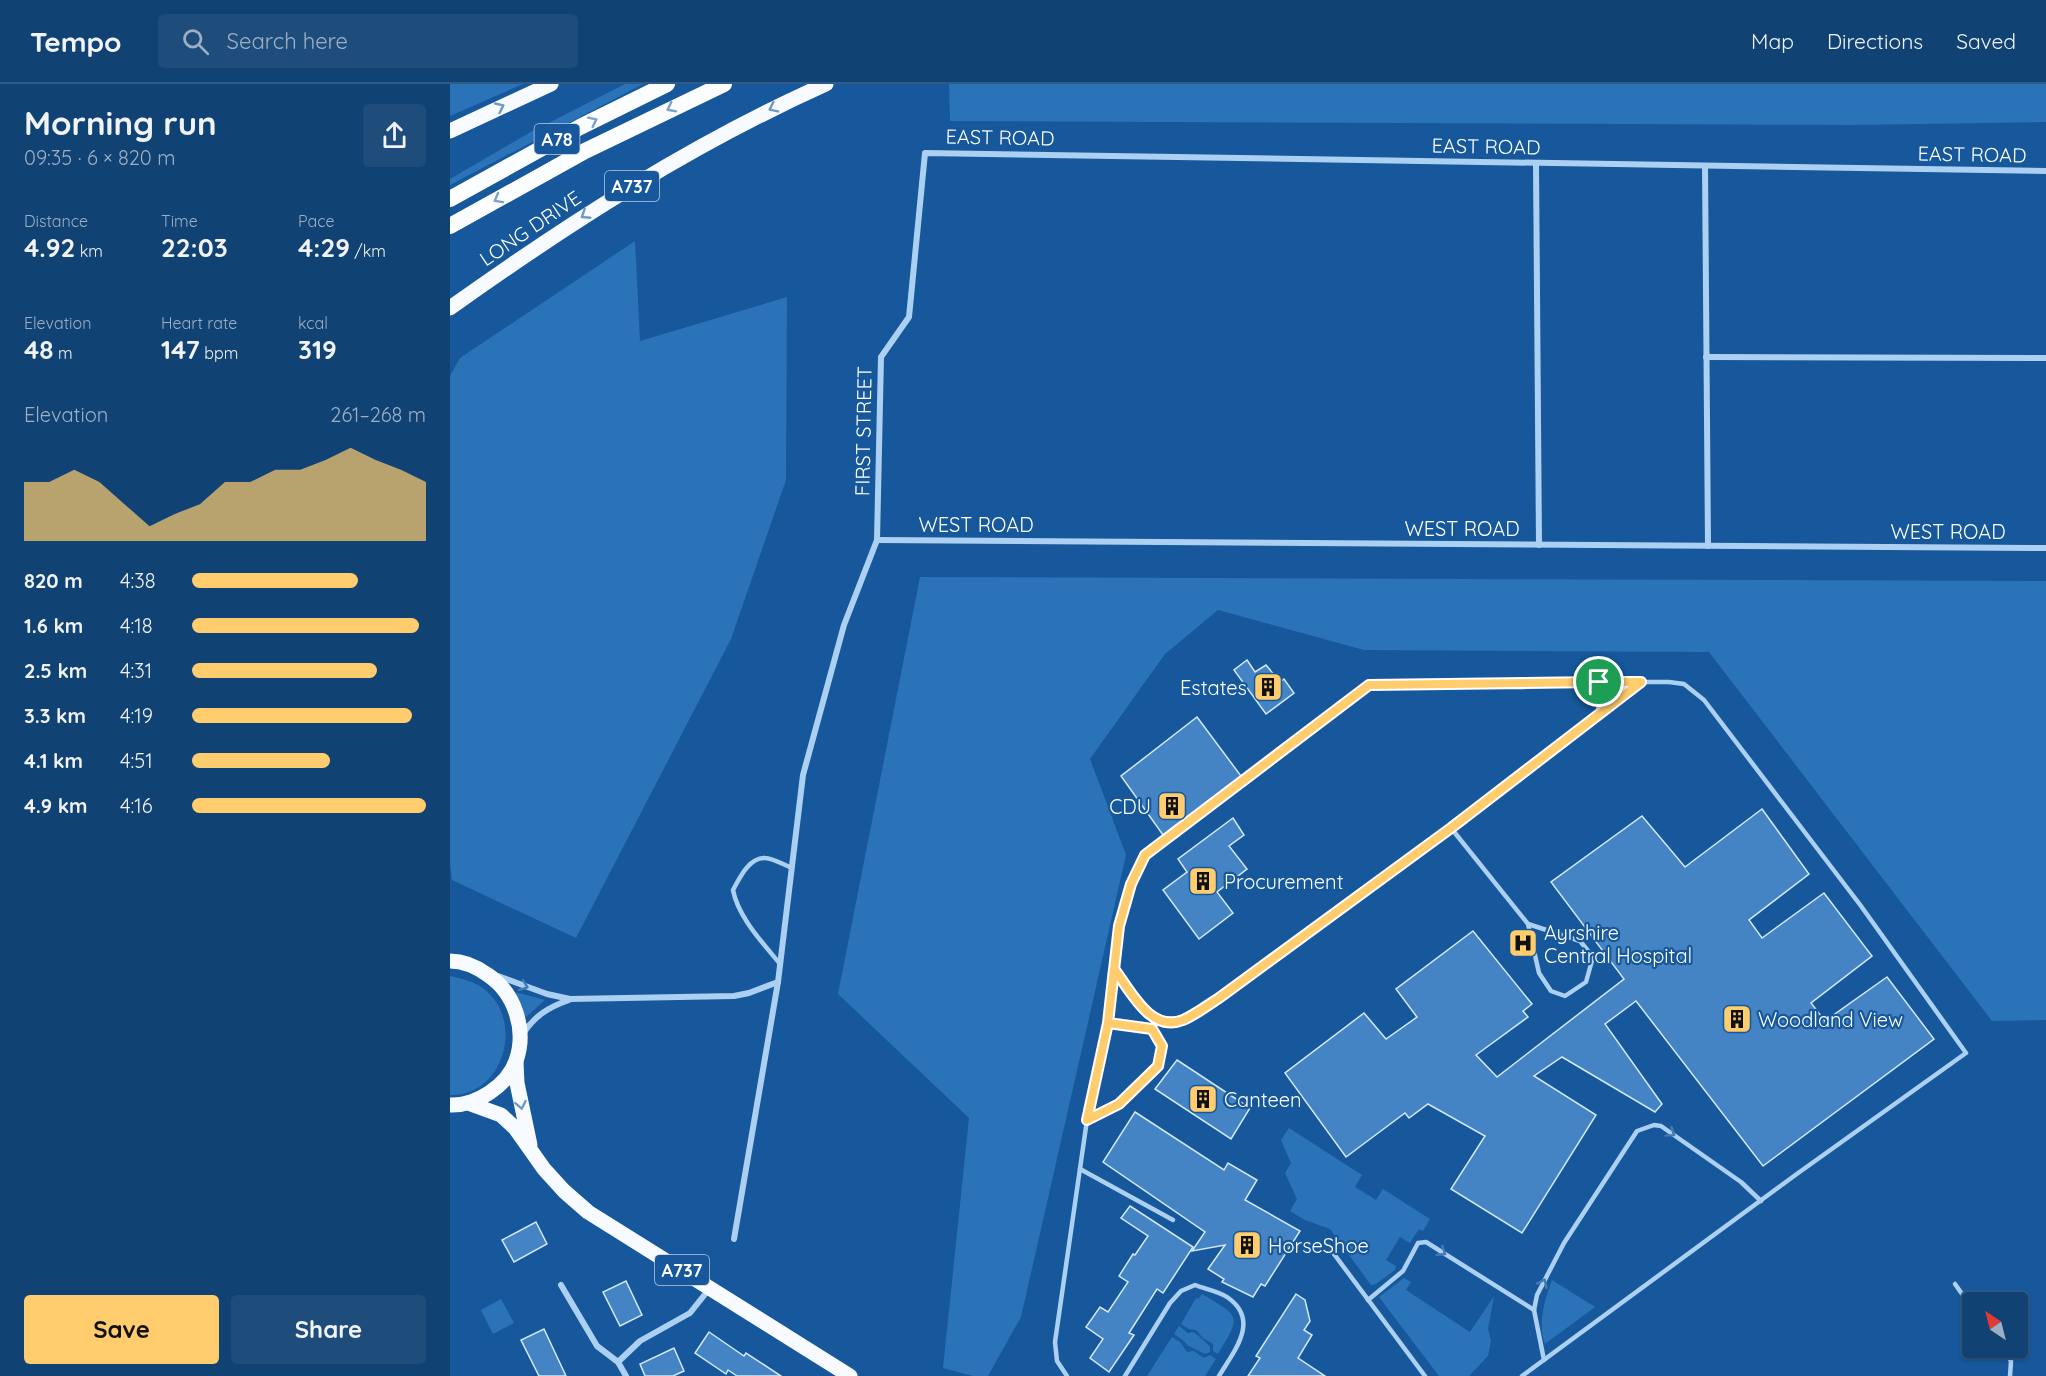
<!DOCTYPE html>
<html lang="en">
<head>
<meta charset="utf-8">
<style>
	:root { --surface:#104274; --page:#1e4d7c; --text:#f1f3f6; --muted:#9cb0c5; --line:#305b86; --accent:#ffcd6d }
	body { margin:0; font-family:Quicksand,sans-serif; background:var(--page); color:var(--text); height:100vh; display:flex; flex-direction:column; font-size:22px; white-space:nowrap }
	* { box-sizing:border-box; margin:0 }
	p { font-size:20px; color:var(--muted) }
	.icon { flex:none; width:33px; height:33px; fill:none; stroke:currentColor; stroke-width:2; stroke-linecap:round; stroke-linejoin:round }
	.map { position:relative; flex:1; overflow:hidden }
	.side { display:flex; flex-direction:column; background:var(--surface); width:450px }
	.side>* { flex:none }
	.needle { width:39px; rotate:325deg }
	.fabs { position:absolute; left:1512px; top:1208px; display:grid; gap:12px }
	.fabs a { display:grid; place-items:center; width:66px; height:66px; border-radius:6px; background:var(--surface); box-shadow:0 2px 4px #0004,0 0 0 2px var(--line); font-size:30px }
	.pin { position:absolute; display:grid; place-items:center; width:51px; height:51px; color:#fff; margin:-26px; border:3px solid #fff; border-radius:50%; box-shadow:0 2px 6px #0007 }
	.round { display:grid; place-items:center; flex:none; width:63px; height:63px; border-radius:6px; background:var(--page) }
	.headline { display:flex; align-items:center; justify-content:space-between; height:102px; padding:0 24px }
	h1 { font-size:33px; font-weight:700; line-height:45px }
	.figures { display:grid; grid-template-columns:repeat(3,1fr); gap:9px; height:102px; padding:6px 24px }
	.figures div { display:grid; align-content:center }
	.figures b { font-size:26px; font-weight:700 }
	.figures small { font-size:16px; font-weight:400 }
	.figures p { font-size:16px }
	.chart { height:168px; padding:12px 24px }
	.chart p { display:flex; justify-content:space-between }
	.chart svg { width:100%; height:108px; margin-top:6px; fill:var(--accent); opacity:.7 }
	.action { display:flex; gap:12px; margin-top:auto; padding:12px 24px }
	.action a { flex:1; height:69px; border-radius:6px; background:var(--accent); color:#111; font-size:24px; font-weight:700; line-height:69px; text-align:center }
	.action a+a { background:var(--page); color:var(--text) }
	ul { padding:0 24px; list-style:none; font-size:20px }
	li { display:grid; grid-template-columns:96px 72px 1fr; align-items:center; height:45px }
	li i { height:15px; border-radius:8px; background:var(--accent) }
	header { display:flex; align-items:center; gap:36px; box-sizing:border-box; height:84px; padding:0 30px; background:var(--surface); border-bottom:2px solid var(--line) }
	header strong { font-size:28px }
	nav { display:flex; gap:33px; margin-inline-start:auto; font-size:21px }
	.search { width:420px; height:54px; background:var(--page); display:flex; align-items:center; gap:15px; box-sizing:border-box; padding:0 21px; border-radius:6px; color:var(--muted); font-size:22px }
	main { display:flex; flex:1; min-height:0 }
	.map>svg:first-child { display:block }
</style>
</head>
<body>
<header>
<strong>Tempo</strong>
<div class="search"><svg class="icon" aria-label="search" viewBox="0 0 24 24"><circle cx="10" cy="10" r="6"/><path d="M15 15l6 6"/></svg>Search here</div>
<nav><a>Map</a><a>Directions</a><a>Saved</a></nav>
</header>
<main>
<section class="side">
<div class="headline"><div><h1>Morning run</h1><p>09:35 · 6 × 820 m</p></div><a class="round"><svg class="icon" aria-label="share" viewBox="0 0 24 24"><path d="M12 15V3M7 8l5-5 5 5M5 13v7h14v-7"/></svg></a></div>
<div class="figures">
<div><p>Distance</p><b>4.92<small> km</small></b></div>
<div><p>Time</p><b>22:03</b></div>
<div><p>Pace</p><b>4:29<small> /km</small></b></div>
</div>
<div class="figures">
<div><p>Elevation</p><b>48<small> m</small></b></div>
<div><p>Heart rate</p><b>147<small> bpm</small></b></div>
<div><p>kcal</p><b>319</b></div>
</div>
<div class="chart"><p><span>Elevation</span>261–268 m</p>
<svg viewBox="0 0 160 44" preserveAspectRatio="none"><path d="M0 44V20L10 20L20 15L30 20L40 29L50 38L60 33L70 29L80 20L90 20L100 15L110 15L120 11L130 6L140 11L150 15L160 20V44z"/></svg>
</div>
<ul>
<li><b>820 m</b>4:38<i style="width:71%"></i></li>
<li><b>1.6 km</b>4:18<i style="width:97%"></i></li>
<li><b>2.5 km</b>4:31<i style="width:79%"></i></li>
<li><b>3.3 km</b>4:19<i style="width:94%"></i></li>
<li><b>4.1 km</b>4:51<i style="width:59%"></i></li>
<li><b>4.9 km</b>4:16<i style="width:100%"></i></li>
</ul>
<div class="action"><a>Save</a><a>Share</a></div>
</section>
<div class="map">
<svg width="1596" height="1292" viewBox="0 0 1596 1292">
	<rect width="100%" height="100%" fill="#16589b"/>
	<!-- green -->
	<g fill="#2a73b9">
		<polygon points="0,0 73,0 0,32"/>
		<polygon points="175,0 193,0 0,101 0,95 79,49"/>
		<polygon points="499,0 1596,0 1596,38 1402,41 500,37"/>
		<polygon points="185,157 190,257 337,213 336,396 281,555 126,854 2,796 0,779 0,292 10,274"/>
		<polygon points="470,493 1596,497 1596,936 1542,937 1259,568 914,566 768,526 715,570 640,675 676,771 571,1233 538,1292 523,1292 493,1284 519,1034 388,910"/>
		<path d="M0 892C12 895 24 897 34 905 75 937 54 1012 0 1011Z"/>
		<polygon points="65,908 95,916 76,933"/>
		<polygon points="839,1044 912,1091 905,1103 926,1116 933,1105 980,1135 973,1147 969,1145 960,1159 950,1153 936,1176 946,1182 945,1186 926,1200 921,1201 880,1145 855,1136 840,1127 847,1115 835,1089 841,1079 831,1056"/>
		<polygon points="954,1194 961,1198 956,1206 1020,1248 1044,1212 1038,1245 1041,1257 1038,1272 1019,1292 989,1292 929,1213"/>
		<path d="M1102 1196 1145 1223 1095 1260C1087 1240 1095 1215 1102 1196Z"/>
		<path d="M752 1210C790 1233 792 1231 768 1270L763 1267V1260L753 1254 746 1246 739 1245 731 1240 746 1214 748 1215Z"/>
		<polygon points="51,1215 64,1239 43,1250 31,1226"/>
		<path d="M729 1242 738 1249 743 1248C747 1250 757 1259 760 1263V1268L755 1270 737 1261 734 1257 724 1250Z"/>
		<polygon points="722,1253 730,1258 737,1268 744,1267 754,1274 760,1271 766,1275 755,1292 697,1292"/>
	</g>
	<!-- building -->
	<g fill="#4484c4" stroke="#d4e9fd" stroke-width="1.5">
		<polygon points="797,576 805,588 816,581 830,598 834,595 844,609 816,630 784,586"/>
		<polygon points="747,633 791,692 713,751 671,692"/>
		<polygon points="1312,725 1359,790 1299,836 1312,854 1374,809 1422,872 1361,919 1375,937 1437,893 1484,955 1313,1082 1186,917 1155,940 1212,1020 1205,1028 1112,973 1084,992 1146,1031 1072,1149 1001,1105 1035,1052 978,1020 959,1034 955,1029 896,1073 835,989 914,929 936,955 967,933 946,905 1023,847 1082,920 1073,927 1078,933 1026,971 1047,993 1174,895 1101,798 1192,732 1235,783"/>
		<polygon points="783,734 794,751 779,762 797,785 767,808 783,829 749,855 713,806 737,788 728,775"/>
		<polygon points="727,976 800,1024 781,1055 705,1005"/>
		<polygon points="685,1028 774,1086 778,1079 807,1096 795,1116 850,1147 815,1202 811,1200 803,1213 772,1198 774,1195 758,1185 775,1161 742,1167 755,1148 653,1078"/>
		<polygon points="680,1122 743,1163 713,1209 707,1205 679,1249 684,1251 659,1288 640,1274 653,1255 636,1243 650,1223 658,1228 678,1198 669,1192 683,1170 685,1171 698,1152 671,1134"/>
		<polygon points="86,1138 97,1160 64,1178 52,1156"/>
		<polygon points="176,1197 192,1231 170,1242 153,1208"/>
		<polygon points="846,1210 855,1216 860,1237 854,1246 862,1251 848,1274 875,1292 798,1292 810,1274 806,1272"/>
		<polygon points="94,1245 116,1292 89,1292 71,1256"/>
		<polygon points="259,1248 294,1272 296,1269 331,1292 287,1292 278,1286 276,1290 245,1269"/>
		<polygon points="224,1264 234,1287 223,1292 195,1292 190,1280"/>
	</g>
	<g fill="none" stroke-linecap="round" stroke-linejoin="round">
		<!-- service -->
		<g stroke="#acd0f2" stroke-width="4.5">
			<polyline points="1148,630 1149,598"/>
			<polyline points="1001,744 1078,840 1089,889 1101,907 1115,912 1136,898 1143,873 1130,857 1078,840"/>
			<path d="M330 880C313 859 288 833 283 806 289 795 299 773 315 774 323 774 334 781 342 784"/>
			<path d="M665 885C681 907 700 949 733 936 745 931 758 921 769 914L1001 744 1191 598"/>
			<polyline points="637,1036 669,1020 707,982 712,962 702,945 658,939"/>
			<polyline points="630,1085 723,1136"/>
			<polyline points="881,1166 975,1292"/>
			<polyline points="1505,1200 1522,1224"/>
			<polyline points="918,1216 953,1187 968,1159 976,1158 1084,1226"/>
			<polyline points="1551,1263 1561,1277 1560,1292"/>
			<polyline points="1094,1276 1084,1226 1087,1211 1114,1159 1187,1047 1204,1041 1211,1042 1291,1098 1311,1117"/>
			<polyline points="617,1292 607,1277 605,1258 637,1036 658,939 669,842 682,800 695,771 919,601 1191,598 1219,598 1234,600 1254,616 1411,822 1516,969 1344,1092 1072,1292"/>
			<path d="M675 1292 720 1219 731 1207 745 1201C755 1205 768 1207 777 1213 811 1236 784 1267 769 1292"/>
		</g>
		<!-- minor -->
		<g stroke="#acd0f2" stroke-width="6">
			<polyline points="1086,79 1089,461"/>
			<polyline points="1255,82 1258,462"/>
			<polyline points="1256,273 1596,274"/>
			<polyline points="427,456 1596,464"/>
			<polyline points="48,892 97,910 120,915 284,912 299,909 328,898 353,691 394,541 427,456 431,273 459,233 475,69 1596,87"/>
			<path d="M73 950C84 932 99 923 119 916"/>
			<polyline points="284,1155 328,898"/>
			<polyline points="111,1201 147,1262 168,1278 176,1292"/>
			<polyline points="168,1278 190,1257 240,1229 260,1204"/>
		</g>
		<!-- primary -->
		<g stroke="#f7fbff" stroke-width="15">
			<polyline points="0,47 101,0"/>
			<path d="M0 224C119 139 242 60 376 0"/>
			<path d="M0 877C14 877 27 883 38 891 65 909 77 946 66 977 57 1002 26 1022 0 1021"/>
			<polyline points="66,978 67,999 80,1061"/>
			<polyline points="18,1019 51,1031 65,1044 94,1085 114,1107 138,1128 400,1292"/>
		</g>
		<!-- trunk -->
		<g stroke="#fbfdff" stroke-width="16">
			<polyline points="0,115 130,43 217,0"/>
			<polyline points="0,142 135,67 274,0"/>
		</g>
	</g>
	<!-- one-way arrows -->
	<defs><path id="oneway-chevron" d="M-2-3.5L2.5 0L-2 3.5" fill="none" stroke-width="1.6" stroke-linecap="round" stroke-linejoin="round" transform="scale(1.5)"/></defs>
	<g stroke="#7099c3">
		<use href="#oneway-chevron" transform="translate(50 23) rotate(-25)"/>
		<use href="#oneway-chevron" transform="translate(323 24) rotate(154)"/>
		<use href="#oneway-chevron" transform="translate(135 131) rotate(147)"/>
		<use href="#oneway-chevron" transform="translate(71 1021) rotate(79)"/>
	</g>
	<g stroke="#7da2c8">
		<use href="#oneway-chevron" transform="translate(221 24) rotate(153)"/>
		<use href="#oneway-chevron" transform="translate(143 37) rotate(-26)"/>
		<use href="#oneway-chevron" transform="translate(48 115) rotate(151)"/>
	</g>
	<g stroke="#437cb5">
		<use href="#oneway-chevron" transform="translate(74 902) rotate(20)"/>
		<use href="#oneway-chevron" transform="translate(1221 1049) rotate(34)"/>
		<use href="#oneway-chevron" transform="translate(992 1168) rotate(32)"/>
		<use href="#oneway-chevron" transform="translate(1093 1199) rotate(-65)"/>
	</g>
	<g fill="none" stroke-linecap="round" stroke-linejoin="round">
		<!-- route casing -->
		<g stroke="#fff" stroke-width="12">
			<path id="route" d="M1149 598 919 601 695 771 681 800 669 842 658 939 637 1036 669 1020 708 982 712 962 702 945 658 939 664 885C681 907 700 949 733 936 745 931 758 921 769 914L1001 744 1191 598H1149"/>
		</g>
		<!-- route -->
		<use href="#route" stroke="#ffcd6d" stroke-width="8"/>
	</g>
	<!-- icons -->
	<defs>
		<g id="building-square" transform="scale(1.5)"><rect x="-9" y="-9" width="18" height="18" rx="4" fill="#ffcd6d" stroke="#16589b"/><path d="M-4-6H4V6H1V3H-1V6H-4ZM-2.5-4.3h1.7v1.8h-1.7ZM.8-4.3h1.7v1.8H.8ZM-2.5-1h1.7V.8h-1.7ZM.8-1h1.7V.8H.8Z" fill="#111"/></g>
		<g id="hospital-square" transform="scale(1.5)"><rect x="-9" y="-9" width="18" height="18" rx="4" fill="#ffcd6d" stroke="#16589b"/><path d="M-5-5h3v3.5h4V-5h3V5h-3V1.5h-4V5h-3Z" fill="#111"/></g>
	</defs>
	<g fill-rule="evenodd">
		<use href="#building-square" x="818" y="603"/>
		<use href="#building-square" x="722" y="722"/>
		<use href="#building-square" x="753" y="797"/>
		<use href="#hospital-square" x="1073" y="859"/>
		<use href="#building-square" x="1287" y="935"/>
		<use href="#building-square" x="753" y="1015"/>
		<use href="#building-square" x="797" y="1161"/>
	</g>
	<g text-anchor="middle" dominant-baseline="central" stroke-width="4.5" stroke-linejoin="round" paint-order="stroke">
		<!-- shield labels -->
		<g fill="#16589b" stroke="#b9cde1" stroke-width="1.5">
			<rect x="84.5" y="40" width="45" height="30" rx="4.5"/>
			<rect x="155" y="87" width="54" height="30" rx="4.5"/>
			<rect x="205" y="1171" width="54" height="30" rx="4.5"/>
		</g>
		<g font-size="18" font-weight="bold" fill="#fff">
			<text x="107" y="55">A78</text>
			<text x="182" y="102">A737</text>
			<text x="232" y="1186">A737</text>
		</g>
		<!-- street labels -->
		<g font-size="20" fill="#fff" stroke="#16589b">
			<text transform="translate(550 53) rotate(1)">EAST ROAD</text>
			<text transform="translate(1036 62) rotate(1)">EAST ROAD</text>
			<text transform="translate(1522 70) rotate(1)">EAST ROAD</text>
			<text transform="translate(80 144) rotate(-34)">LONG DRIVE</text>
			<text transform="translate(413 347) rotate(-89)">FIRST STREET</text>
			<text x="526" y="440">WEST ROAD</text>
			<text x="1012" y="444">WEST ROAD</text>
			<text x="1498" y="447">WEST ROAD</text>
		</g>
		<!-- poi labels -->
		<g font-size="20" fill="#fff" stroke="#16589b" text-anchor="start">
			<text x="797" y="603" text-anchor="end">Estates</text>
			<text x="701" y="722" text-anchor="end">CDU</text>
			<text x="774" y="797">Procurement</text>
			<text x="1094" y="848">Ayrshire<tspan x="1094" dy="23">Central Hospital</tspan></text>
			<text x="1308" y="935">Woodland View</text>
			<text x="774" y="1015">Canteen</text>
			<text x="818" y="1161">HorseShoe</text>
		</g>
	</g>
</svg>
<div class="fabs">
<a><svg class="needle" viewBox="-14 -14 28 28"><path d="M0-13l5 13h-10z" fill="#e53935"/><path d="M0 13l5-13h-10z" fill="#9cb0c5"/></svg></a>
</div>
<div class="pin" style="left:1149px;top:598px;background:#1e9e55"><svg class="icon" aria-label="arrive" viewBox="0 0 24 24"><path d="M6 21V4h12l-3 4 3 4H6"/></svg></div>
</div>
</main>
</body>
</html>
